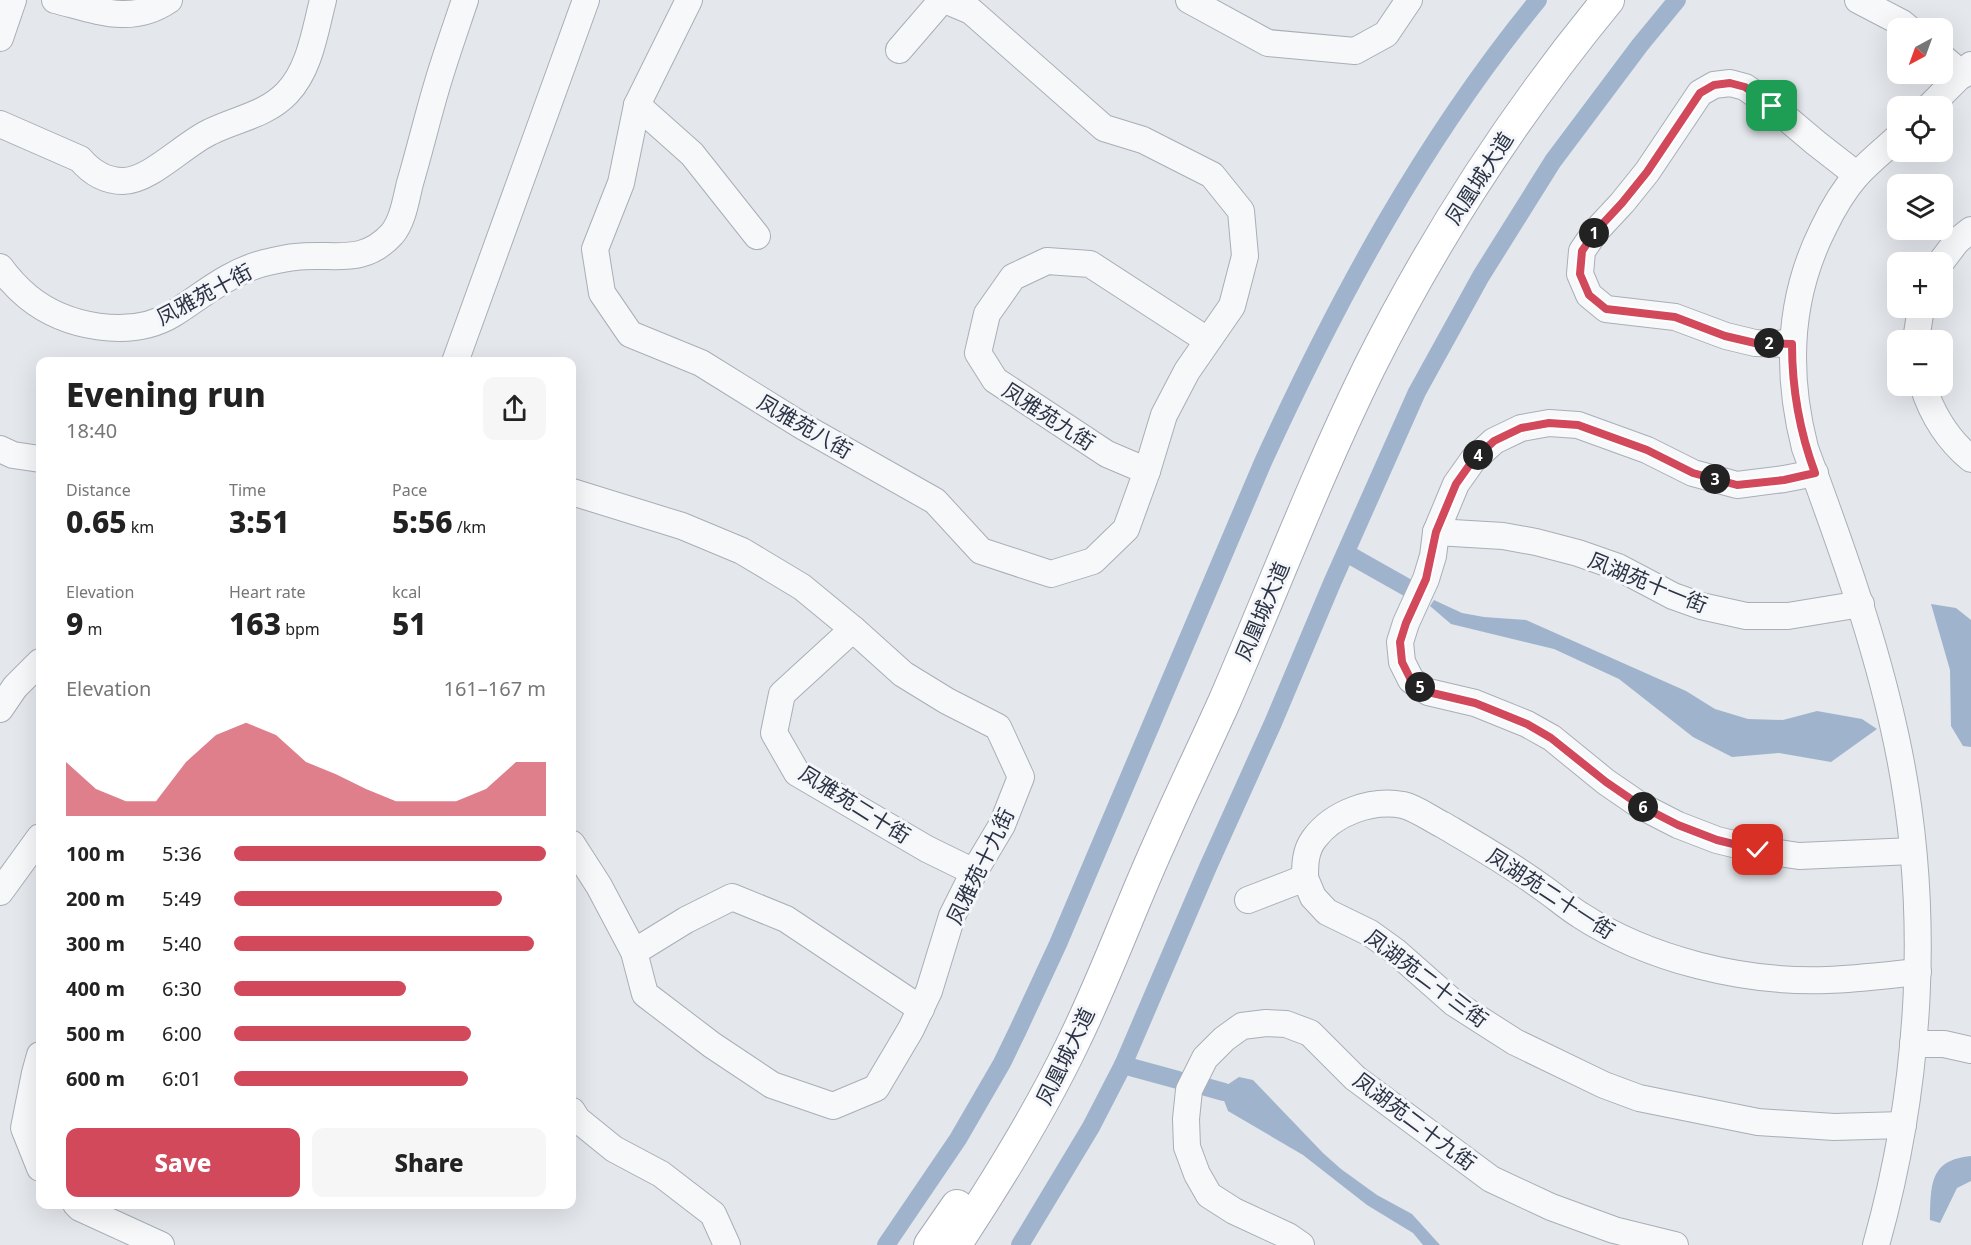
<!DOCTYPE html>
<html lang="en">
<head>
<meta charset="utf-8">
<style>
	:root { --surface:#fff; --page:#f6f6f6; --text:#222; --muted:#767676; --accent:#d1495b }
	body { margin:0; font-family:"Noto Sans","Noto Sans SC",sans-serif; background:var(--page); color:var(--text); height:100vh; display:flex; flex-direction:column; font-size:22px; white-space:nowrap }
	* { box-sizing:border-box; margin:0 }
	p { font-size:20px; color:var(--muted) }
	.icon { flex:none; width:33px; height:33px; fill:none; stroke:currentColor; stroke-width:2; stroke-linecap:round; stroke-linejoin:round }
	.map { position:relative; flex:1; overflow:hidden }
	.panel { position:absolute; left:36px; top:357px; width:540px; height:852px; display:flex; flex-direction:column; background:var(--surface); border-radius:12px; box-shadow:0 6px 24px #0002 }
	.panel>* { flex:none }
	.needle { width:39px; rotate:221deg }
	.tools { position:absolute; left:1887px; top:18px; display:grid; gap:12px }
	.tools a { display:grid; place-items:center; width:66px; height:66px; border-radius:12px; background:var(--surface); box-shadow:0 6px 24px #0002; font-size:30px }
	.pin { position:absolute; display:grid; place-items:center; width:51px; height:51px; color:#fff; margin:-26px; border-radius:12px; box-shadow:0 3px 9px #0006 }
	.km { position:absolute; width:30px; height:30px; margin:-15px; border-radius:50%; background:#222; color:#fff; font-size:16px; line-height:30px; text-align:center }
	.round { display:grid; place-items:center; flex:none; width:63px; height:63px; border-radius:12px; background:var(--page) }
	.summary { display:flex; align-items:center; justify-content:space-between; height:102px; padding:0 30px }
	h1 { font-size:33px; font-weight:800; line-height:45px }
	.figures { display:grid; grid-template-columns:repeat(3,1fr); gap:9px; height:102px; padding:6px 30px }
	.figures div { display:grid; align-content:center }
	.figures b { font-size:30px; font-weight:800 }
	.figures small { font-size:16px; font-weight:400 }
	.figures p { font-size:16px }
	.chart { height:168px; padding:12px 30px }
	.chart p { display:flex; justify-content:space-between }
	.chart svg { width:100%; height:108px; margin-top:6px; fill:var(--accent); opacity:.7 }
	.action { display:flex; gap:12px; margin-top:auto; padding:12px 30px }
	.action a { flex:1; height:69px; border-radius:12px; background:var(--accent); color:#fff; font-size:24px; font-weight:800; line-height:69px; text-align:center }
	.action a+a { background:var(--page); color:var(--text) }
	ul { padding:0 30px; list-style:none; font-size:20px }
	li { display:grid; grid-template-columns:96px 72px 1fr; align-items:center; height:45px }
	li i { height:15px; border-radius:8px; background:var(--accent) }
	.map>svg:first-child { display:block }
</style>
</head>
<body>
<div class="map">
<svg width="1971" height="1245" viewBox="0 0 1971 1245">
	<rect width="100%" height="100%" fill="#e4e7ec"/>
	<!-- water -->
	<g fill="#9fb4cc">
		<polygon points="1434,600 1462,613 1484,617 1526,620 1686,691 1715,709 1748,719 1783,720 1817,711 1862,719 1877,729 1831,762 1779,753 1732,757 1693,737 1619,679 1554,649 1451,624 1430,606"/>
		<polygon points="1931,604 1956,608 1971,620 1971,747 1963,746 1951,726 1950,670"/>
		<polygon points="1239,1077 1253,1080 1323,1153 1341,1169 1377,1195 1412,1214 1440,1245 1423,1245 1413,1233 1367,1205 1303,1155 1228,1111 1223,1098 1227,1085"/>
		<path d="M1971 1156V1181L1957 1188 1940 1223 1930 1220C1931 1185 1929 1160 1971 1156Z"/>
	</g>
	<g fill="none" stroke-linecap="round" stroke-linejoin="round">
		<!-- canal -->
		<g stroke="#9fb4cc" stroke-width="18">
			<polyline points="1346,553 1408,588"/>
			<polyline points="1123,1065 1178,1080"/>
			<polyline points="1206,1087 1224,1092"/>
			<path d="M886 1245 958 1139 1002 1063 1018 1030 1058 944 1263 462C1338 298 1424 139 1538 0"/>
			<polyline points="1020,1245 1091,1127 1123,1065 1208,867 1273,723 1332,583 1417,392 1481,276 1553,161 1640,45 1677,0"/>
		</g>
		<!-- minor casing -->
		<g stroke="#a9aeb7" stroke-width="28">
			<g id="minor">
				<path d="M55 0C96 10 131 26 169 0"/>
				<polyline points="689,0 637,105 621,183 595,249 602,293 630,334 701,363 804,427 935,501 981,551 1051,574 1093,561 1126,529 1147,471 1164,415 1187,371 1232,306 1245,256 1241,211 1212,175 1143,140 1104,128 971,11 945,0"/>
				<polyline points="1189,0 1268,43 1355,51 1386,34 1409,0"/>
				<polyline points="1858,0 1902,23 1908,28"/>
				<polyline points="0,38 13,0"/>
				<polyline points="899,50 942,0"/>
				<polyline points="1942,57 1963,75"/>
				<polyline points="637,105 692,154 757,236"/>
				<polyline points="1930,106 1971,65"/>
				<path d="M0 124 80 159C91 172 105 181 123 181 150 181 184 144 210 132 236 119 266 115 287 93 310 69 315 31 323 0"/>
				<polyline points="1941,262 1957,241 1971,230"/>
				<path d="M0 267C8 278 17 288 28 297 65 327 130 340 173 314 203 295 229 272 264 263 274 261 284 258 295 257 333 252 362 267 392 234 403 221 406 199 410 183 420 149 428 115 438 82 446 55 456 27 465 0"/>
				<polyline points="1916,340 1921,308"/>
				<polyline points="1792,344 1755,343 1726,336 1675,317 1606,309 1589,295 1580,274 1582,251 1595,232 1622,203 1647,172 1700,93 1714,85 1730,83 1745,87 1772,106 1816,143 1857,175"/>
				<polyline points="455,362 586,0"/>
				<path d="M1923 386C1932 414 1948 440 1971 459"/>
				<polyline points="0,449 13,455 40,459"/>
				<polyline points="1147,471 1107,454 995,380 978,353 987,314 1013,277 1047,261 1090,264 1207,340"/>
				<polyline points="1815,473 1784,479 1737,485 1693,473 1647,450 1578,425 1549,423 1521,428 1494,441 1473,460 1456,484 1436,532 1433,556 1426,579 1406,623 1400,642 1402,662 1411,680 1428,692 1475,703 1527,724 1552,738 1606,782 1641,806 1678,825 1717,840 1758,850 1799,856 1913,851"/>
				<polyline points="572,492 682,526 742,551 802,587 853,629 903,674 947,701 998,727 1021,777 1002,825 974,872 952,916 929,991 911,1029 876,1088 833,1106 772,1085 712,1045 645,994 634,952 599,886 572,844"/>
				<polyline points="1436,532 1503,536 1536,542 1578,553 1618,567 1673,596 1701,606 1746,616 1788,616 1861,604"/>
				<polyline points="853,629 782,694 774,733 797,773 927,849 974,872"/>
				<polyline points="0,709 15,687 40,662"/>
				<path d="M1305 878C1305 865 1305 851 1314 839 1333 813 1371 799 1403 805 1416 808 1431 819 1443 825 1477 845 1512 865 1543 888 1556 897 1567 907 1580 915 1649 960 1745 983 1827 980 1857 979 1888 975 1918 972"/>
				<polyline points="0,892 40,837"/>
				<polyline points="1248,900 1305,878 1313,897 1327,912 1370,933 1395,951 1454,1003 1515,1042 1604,1085 1639,1098 1758,1122 1834,1127 1903,1125"/>
				<polyline points="634,952 686,920 732,897 786,919 921,1009"/>
				<polyline points="1913,1044 1944,1044 1971,1050"/>
				<polyline points="40,1055 35,1073 24,1128 40,1168"/>
				<polyline points="572,1111 577,1119 614,1149 661,1174 713,1214 727,1245"/>
				<polyline points="76,1204 80,1208 161,1245"/>
				<polyline points="1301,1245 1288,1236 1234,1211 1209,1195 1197,1174 1187,1147 1186,1119 1189,1090 1205,1058 1224,1039 1242,1026 1266,1023 1286,1024 1310,1033 1355,1078 1491,1179 1551,1207 1614,1230 1675,1245"/>
				<path d="M1876 1245C1922 1081 1932 905 1896 738 1875 639 1840 543 1805 448 1786 374 1788 299 1823 229 1832 210 1843 191 1857 175 1869 162 1884 150 1898 137"/>
			</g>
		</g>
		<!-- major casing -->
		<g stroke="#a3abb8" stroke-width="34">
			<g id="major">
				<polyline points="930,1245 957,1206"/>
				<path d="M955 1245C998 1180 1039 1114 1073 1043 1105 978 1130 908 1160 842 1181 794 1204 747 1225 700 1273 589 1316 476 1369 368 1434 238 1515 113 1608 0"/>
			</g>
		</g>
		<!-- minor -->
		<use href="#minor" stroke="#f7f8fa" stroke-width="26"/>
		<!-- major -->
		<use href="#major" stroke="#fff" stroke-width="32"/>
	</g>
	<g fill="none" stroke-linecap="round" stroke-linejoin="round">
		<!-- route casing -->
		<g stroke="#fff" stroke-width="12">
			<path id="route" d="M1758 850 1717 840 1678 825 1641 806 1606 782 1551 738 1527 724 1475 703 1428 692 1411 680 1402 662 1400 642 1406 623 1426 579 1436 532 1456 484 1473 460 1494 441 1521 428 1549 423 1578 425 1647 450 1693 473 1737 485 1784 480 1815 473C1799 430 1792 389 1792 344L1755 343 1725 336 1675 317 1606 309 1589 295 1580 274 1582 251 1595 232 1622 203 1647 172 1700 93 1714 85 1730 83 1745 87 1772 106"/>
		</g>
		<!-- route -->
		<use href="#route" stroke="#d1495b" stroke-width="8"/>
	</g>
	<g text-anchor="middle" dominant-baseline="central" stroke-width="6" stroke-linejoin="round" paint-order="stroke">
		<!-- street labels -->
		<g font-size="21" fill="#2b3445" stroke="#f4f6f9">
			<text transform="translate(1479 178) rotate(-57)">凤凰城大道</text>
			<text transform="translate(204 294) rotate(-28)">凤雅苑十街</text>
			<text transform="translate(1049 416) rotate(33)">凤雅苑九街</text>
			<text transform="translate(805 426) rotate(30)">凤雅苑八街</text>
			<text transform="translate(1648 582) rotate(22)">凤湖苑十一街</text>
			<text transform="translate(1262 611) rotate(-67)">凤凰城大道</text>
			<text transform="translate(855 804) rotate(32)">凤雅苑二十街</text>
			<text transform="translate(980 866) rotate(-64)">凤雅苑十九街</text>
			<text transform="translate(1551 893) rotate(33)">凤湖苑二十一街</text>
			<text transform="translate(1427 978) rotate(37)">凤湖苑二十三街</text>
			<text transform="translate(1065 1056) rotate(-64)">凤凰城大道</text>
			<text transform="translate(1415 1121) rotate(37)">凤湖苑二十九街</text>
		</g>
	</g>
</svg>
<div class="tools">
<a><svg class="needle" viewBox="-14 -14 28 28"><path d="M0-13l5 13h-10z" fill="#e53935"/><path d="M0 13l5-13h-10z" fill="#767676"/></svg></a>
<a><svg class="icon" aria-label="locate" viewBox="0 0 24 24"><circle cx="12" cy="12" r="6"/><path d="M12 2v4M12 18v4M2 12h4M18 12h4"/></svg></a>
<a><svg class="icon" aria-label="layers" viewBox="0 0 24 24"><path d="M12 4l9 5-9 5-9-5zM3 14l9 5 9-5"/></svg></a>
<a>+</a>
<a>−</a>
</div>
<div class="pin" style="left:1772px;top:106px;background:#1e9e55"><svg class="icon" aria-label="arrive" viewBox="0 0 24 24"><path d="M6 21V4h12l-3 4 3 4H6"/></svg></div>
<div class="pin" style="left:1758px;top:850px;background:#d93025"><svg class="icon" aria-label="check" viewBox="0 0 24 24"><path d="M5 12l5 5 9-10"/></svg></div>
<b class="km" style="left:1594px;top:233px">1</b>
<b class="km" style="left:1769px;top:343px">2</b>
<b class="km" style="left:1715px;top:479px">3</b>
<b class="km" style="left:1478px;top:455px">4</b>
<b class="km" style="left:1420px;top:687px">5</b>
<b class="km" style="left:1643px;top:807px">6</b>
<section class="panel">
<div class="summary"><div><h1>Evening run</h1><p>18:40</p></div><a class="round"><svg class="icon" aria-label="share" viewBox="0 0 24 24"><path d="M12 15V3M7 8l5-5 5 5M5 13v7h14v-7"/></svg></a></div>
<div class="figures">
<div><p>Distance</p><b>0.65<small> km</small></b></div>
<div><p>Time</p><b>3:51</b></div>
<div><p>Pace</p><b>5:56<small> /km</small></b></div>
</div>
<div class="figures">
<div><p>Elevation</p><b>9<small> m</small></b></div>
<div><p>Heart rate</p><b>163<small> bpm</small></b></div>
<div><p>kcal</p><b>51</b></div>
</div>
<div class="chart"><p><span>Elevation</span>161–167 m</p>
<svg viewBox="0 0 160 44" preserveAspectRatio="none"><path d="M0 44V22L10 33L20 38L30 38L40 22L50 11L60 6L70 11L80 22L90 27L100 33L110 38L120 38L130 38L140 33L150 22L160 22V44z"/></svg>
</div>
<ul>
<li><b>100 m</b>5:36<i style="width:100%"></i></li>
<li><b>200 m</b>5:49<i style="width:86%"></i></li>
<li><b>300 m</b>5:40<i style="width:96%"></i></li>
<li><b>400 m</b>6:30<i style="width:55%"></i></li>
<li><b>500 m</b>6:00<i style="width:76%"></i></li>
<li><b>600 m</b>6:01<i style="width:75%"></i></li>
</ul>
<div class="action"><a>Save</a><a>Share</a></div>
</section>
</div>
</body>
</html>
